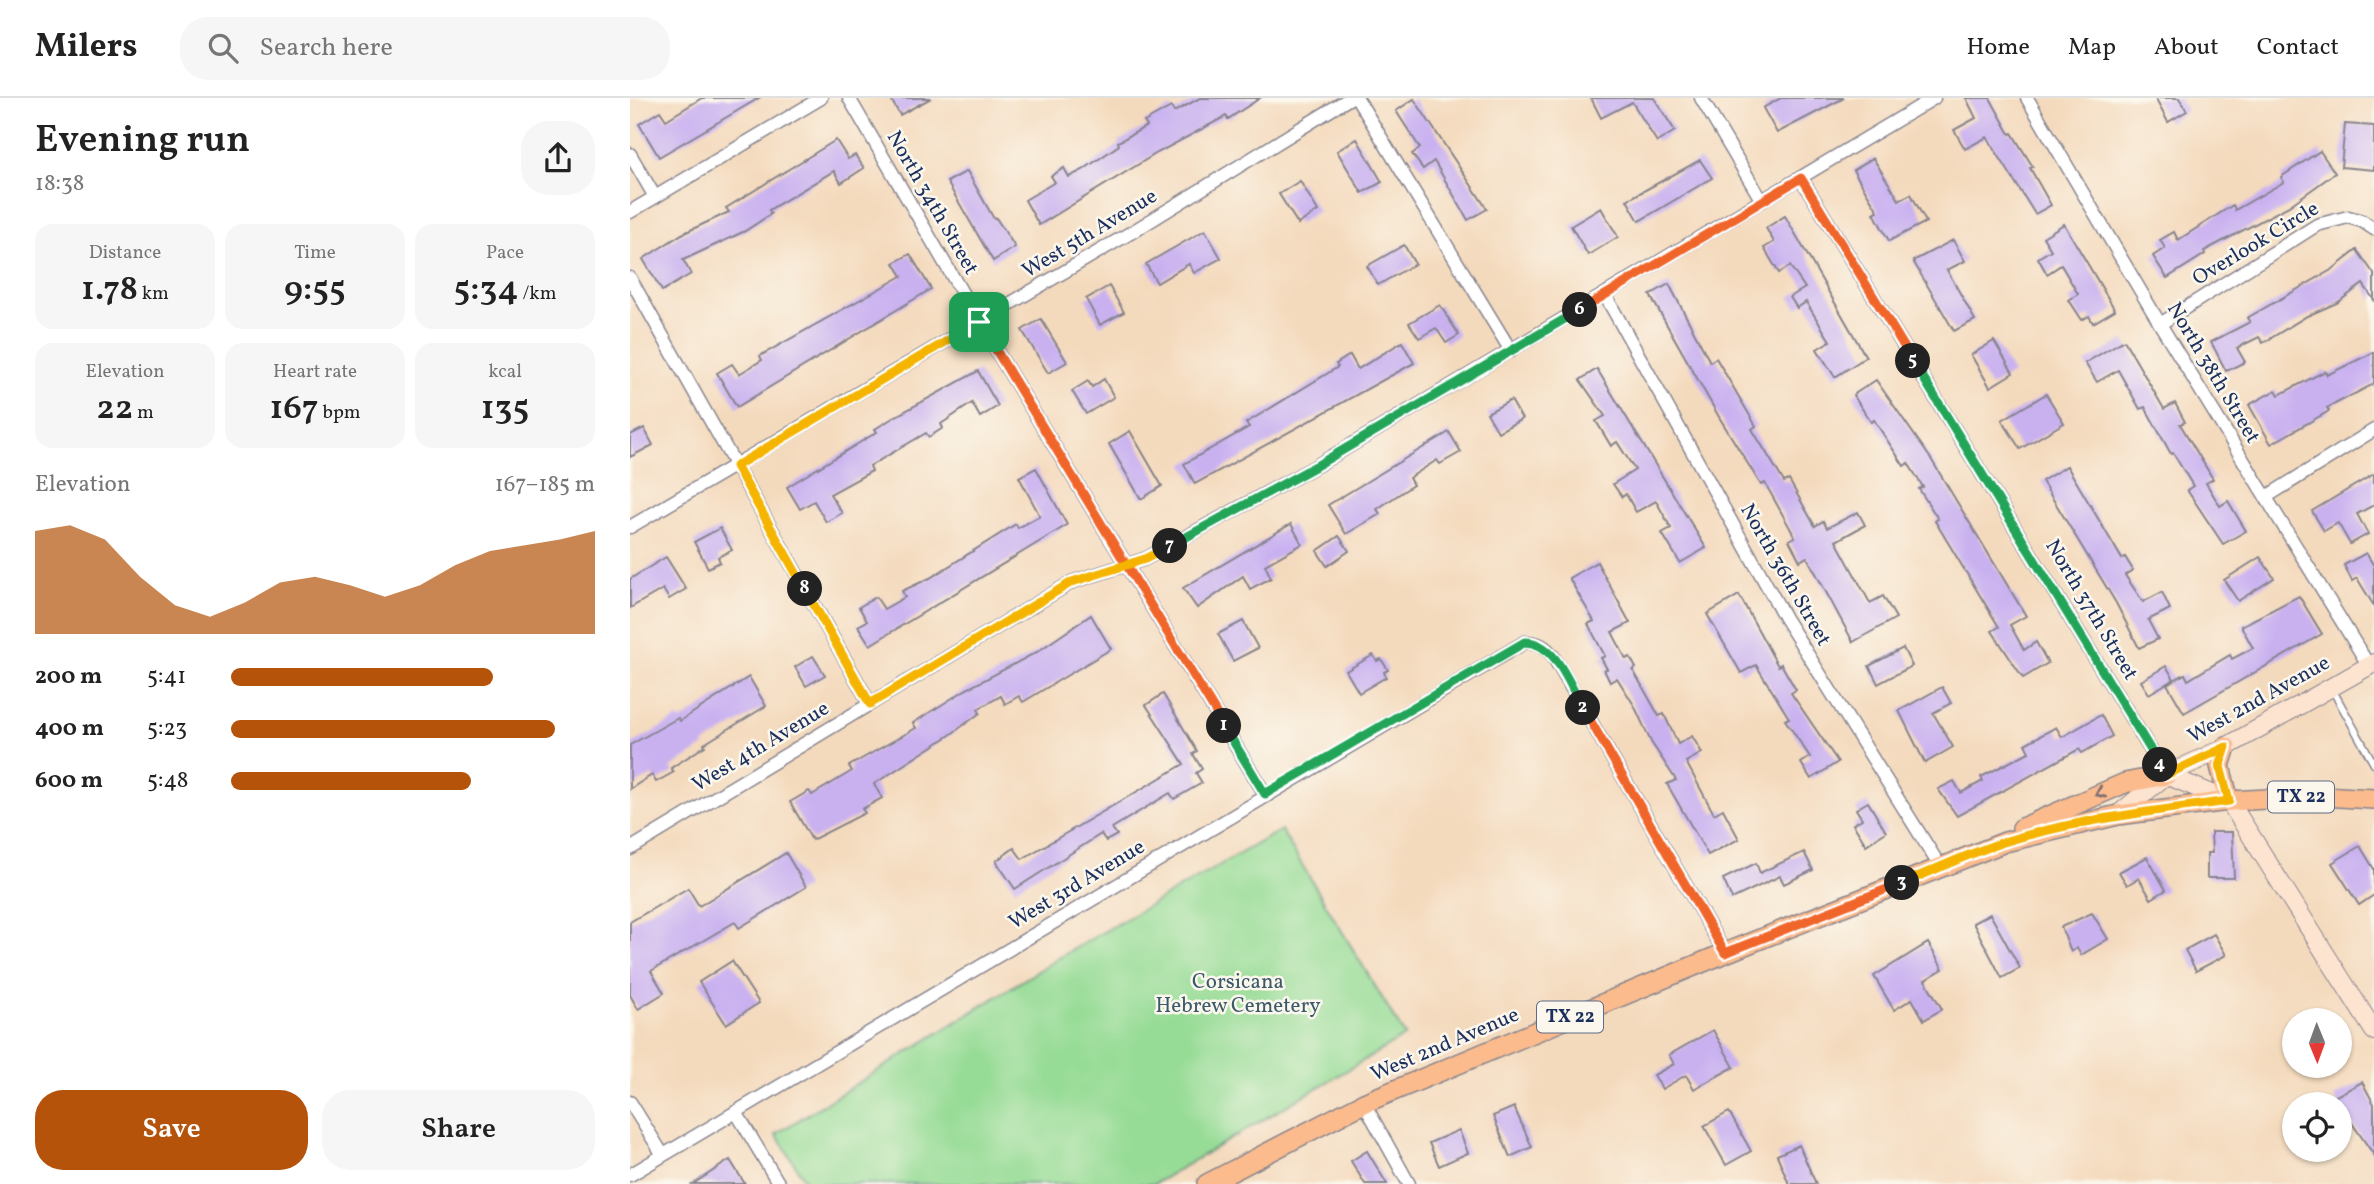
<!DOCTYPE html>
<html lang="en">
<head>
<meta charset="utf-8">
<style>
	:root { --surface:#fff; --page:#f6f6f6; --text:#222; --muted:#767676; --line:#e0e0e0; --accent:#b45309 }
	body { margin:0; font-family:Vollkorn,serif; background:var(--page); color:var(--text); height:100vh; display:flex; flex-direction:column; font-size:26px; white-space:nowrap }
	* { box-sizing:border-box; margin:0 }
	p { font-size:23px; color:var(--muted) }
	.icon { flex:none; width:38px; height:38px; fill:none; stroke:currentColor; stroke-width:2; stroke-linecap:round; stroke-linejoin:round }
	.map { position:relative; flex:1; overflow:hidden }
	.drawer { display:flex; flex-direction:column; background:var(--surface); width:630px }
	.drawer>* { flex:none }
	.needle { width:46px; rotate:179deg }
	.buttons { position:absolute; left:1652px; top:910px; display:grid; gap:14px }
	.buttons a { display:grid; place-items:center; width:70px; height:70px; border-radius:50%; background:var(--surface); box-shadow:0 2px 5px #0004; font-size:35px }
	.pin { position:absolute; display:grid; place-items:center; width:60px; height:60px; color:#fff; margin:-30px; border-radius:14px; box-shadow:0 4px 10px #0006 }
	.km { position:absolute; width:35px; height:35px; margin:-18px; border-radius:50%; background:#222; color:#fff; font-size:19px; line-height:35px; text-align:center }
	.round { display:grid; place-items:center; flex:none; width:74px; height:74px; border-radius:28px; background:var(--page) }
	.summary { display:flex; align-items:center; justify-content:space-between; height:119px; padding:0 35px }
	h1 { font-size:38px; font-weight:600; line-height:52px }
	.metrics { display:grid; grid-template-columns:repeat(3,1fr); gap:10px; height:119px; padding:7px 35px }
	.metrics div { display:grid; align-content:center; border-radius:18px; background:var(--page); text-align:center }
	.metrics b { font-size:35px; font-weight:600 }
	.metrics small { font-size:19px; font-weight:400 }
	.metrics p { font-size:19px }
	.chart { height:196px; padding:14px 35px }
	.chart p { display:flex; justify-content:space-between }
	.chart svg { width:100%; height:126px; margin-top:7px; fill:var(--accent); opacity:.7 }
	.cta { display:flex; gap:14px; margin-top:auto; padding:14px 35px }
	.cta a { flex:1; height:80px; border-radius:28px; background:var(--accent); color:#fff; font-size:28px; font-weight:600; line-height:80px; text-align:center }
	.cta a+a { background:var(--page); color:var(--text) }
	ul { padding:0 35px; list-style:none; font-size:23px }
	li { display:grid; grid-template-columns:112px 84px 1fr; align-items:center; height:52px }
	li i { height:18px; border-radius:9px; background:var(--accent) }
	header { display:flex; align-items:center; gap:42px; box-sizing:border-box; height:98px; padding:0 35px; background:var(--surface); border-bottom:2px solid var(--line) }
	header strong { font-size:33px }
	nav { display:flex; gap:38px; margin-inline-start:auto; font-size:24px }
	.search { width:490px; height:63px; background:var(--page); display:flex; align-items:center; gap:18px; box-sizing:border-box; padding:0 24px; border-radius:28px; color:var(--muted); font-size:26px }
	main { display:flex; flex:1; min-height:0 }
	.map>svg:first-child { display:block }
</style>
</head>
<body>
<header>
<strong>Milers</strong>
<div class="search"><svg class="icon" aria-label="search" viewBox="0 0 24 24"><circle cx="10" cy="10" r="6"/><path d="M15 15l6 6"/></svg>Search here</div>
<nav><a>Home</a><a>Map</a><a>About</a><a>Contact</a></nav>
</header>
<main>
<section class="drawer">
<div class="summary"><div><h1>Evening run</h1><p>18:38</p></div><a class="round"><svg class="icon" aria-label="share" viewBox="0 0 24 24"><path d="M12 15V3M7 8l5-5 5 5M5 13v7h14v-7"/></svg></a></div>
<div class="metrics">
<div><p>Distance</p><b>1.78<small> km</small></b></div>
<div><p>Time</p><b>9:55</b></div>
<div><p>Pace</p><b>5:34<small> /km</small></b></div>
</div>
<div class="metrics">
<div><p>Elevation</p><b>22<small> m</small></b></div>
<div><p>Heart rate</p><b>167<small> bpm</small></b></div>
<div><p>kcal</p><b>135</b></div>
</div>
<div class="chart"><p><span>Elevation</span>167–185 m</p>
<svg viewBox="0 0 160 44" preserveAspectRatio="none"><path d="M0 44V8L10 6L20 11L30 24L40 34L50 38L60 33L70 26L80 24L90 27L100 31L110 27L120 20L130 15L140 13L150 11L160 8V44z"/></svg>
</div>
<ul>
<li><b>200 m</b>5:41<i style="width:72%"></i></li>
<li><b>400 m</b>5:23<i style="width:89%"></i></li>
<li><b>600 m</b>5:48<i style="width:66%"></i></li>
</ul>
<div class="cta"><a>Save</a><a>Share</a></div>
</section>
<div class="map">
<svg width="1744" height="1086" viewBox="0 0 1744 1086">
	<rect width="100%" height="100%" fill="#fbf7ec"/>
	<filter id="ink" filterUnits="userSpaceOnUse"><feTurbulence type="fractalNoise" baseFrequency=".0143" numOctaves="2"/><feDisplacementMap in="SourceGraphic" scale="14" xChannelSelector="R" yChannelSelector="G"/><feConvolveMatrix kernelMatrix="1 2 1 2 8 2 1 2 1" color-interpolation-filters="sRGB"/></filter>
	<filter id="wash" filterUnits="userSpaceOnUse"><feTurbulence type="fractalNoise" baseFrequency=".00686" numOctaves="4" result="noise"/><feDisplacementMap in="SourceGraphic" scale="28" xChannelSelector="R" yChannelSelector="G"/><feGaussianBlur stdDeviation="1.57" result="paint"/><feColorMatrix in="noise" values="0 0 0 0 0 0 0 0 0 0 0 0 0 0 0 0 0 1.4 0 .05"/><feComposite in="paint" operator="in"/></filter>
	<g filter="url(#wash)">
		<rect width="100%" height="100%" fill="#f4dabd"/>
		<!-- green -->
		<polygon fill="#97dc96" stroke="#59867a" stroke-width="2" points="651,732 775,938 524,1086 177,1086 146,1036 440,853"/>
		<g id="blocks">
			<!-- building -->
			<g fill="#c9b1f0">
				<polygon points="72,0 129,0 29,59 9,26 30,13 36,22"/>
				<polygon points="260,0 301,0 270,17"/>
				<polygon points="570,0 630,0 598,21 596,18 527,55 409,127 395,102 425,84 421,78 434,70 439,79 453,72 489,47 488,44 517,28 514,24 541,9 544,14"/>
				<polygon points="961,0 1024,0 1045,33 1027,44 1002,4 971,20"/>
				<polygon points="1151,0 1214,0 1147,35 1133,10"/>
				<polygon points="1336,0 1360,0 1380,36 1382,35 1403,69 1400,70 1421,107 1405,116 1357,39 1335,51 1324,32 1346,20"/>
				<polygon points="1525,0 1549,0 1557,13 1538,24"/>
				<polygon points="784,1 857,111 838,122 804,63 793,71 782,56 790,50 766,13"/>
				<polygon points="1715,26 1744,28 1744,72 1711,69"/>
				<polygon points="727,41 752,84 732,95 707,53"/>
				<polygon points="206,42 218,61 225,57 234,70 211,85 204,73 139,112 141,116 115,133 53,162 61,176 32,193 13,161 52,136 99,114 96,110"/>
				<polygon points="1690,53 1705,75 1659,108 1574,153 1575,156 1537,180 1523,158 1535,150 1530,142 1544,134 1548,142 1603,107 1605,112 1654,84 1651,79"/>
				<polygon points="1243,60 1269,102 1281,96 1296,124 1259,143 1244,115 1248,113 1223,72"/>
				<polygon points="1070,62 1082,80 1009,123 997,102"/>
				<polygon points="337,73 364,121 366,120 385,149 363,163 317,84"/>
				<polygon points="670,83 688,113 668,126 649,96"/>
				<polygon points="971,110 988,139 958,157 941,128"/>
				<polygon points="1155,118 1236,259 1205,279 1187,251 1200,243 1176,204 1167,210 1160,199 1175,190 1160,168 1149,175 1134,150 1144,144 1136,130"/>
				<polygon points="1434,126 1485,212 1463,225 1459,218 1452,222 1439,202 1448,196 1431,167 1417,176 1408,160 1421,152 1413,139"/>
				<polygon points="575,132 591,160 564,175 559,166 527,185 516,166"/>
				<polygon points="1323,142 1335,163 1317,172 1345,222 1324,233 1283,163"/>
				<polygon points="774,147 785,166 748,187 737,168"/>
				<polygon points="1727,152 1744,176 1744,202 1733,186 1707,205 1677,218 1633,245 1629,239 1607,250 1615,264 1596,273 1581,244 1620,224 1617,220 1703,171"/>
				<polygon points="280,156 301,191 107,309 87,275 102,266 109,276 132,262 130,258 272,178 264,165"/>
				<polygon points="1039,186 1080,264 1086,260 1126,328 1122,331 1154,384 1159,382 1185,428 1193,423 1197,430 1228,414 1235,427 1206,443 1240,505 1253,498 1266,520 1223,544 1177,459 1170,463 1159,442 1165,439 1135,385 1131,387 1089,319 1020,197"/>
				<polygon points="479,188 494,214 470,227 456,201"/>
				<polygon points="810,207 829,237 816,245 806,230 789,240 779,225"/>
				<polygon points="411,221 437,264 418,275 392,232"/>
				<polygon points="1494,242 1534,311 1545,305 1555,324 1550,326 1583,381 1576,385 1590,408 1598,403 1616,433 1593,446 1557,392 1563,388 1543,355 1541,356 1515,309 1510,311 1488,272 1467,284 1455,265"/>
				<polygon points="1364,243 1383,275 1360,289 1341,257"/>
				<polygon points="772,244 784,265 565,386 554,366 619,329 616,325 708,269 706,266 720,257 728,271"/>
				<polygon points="1744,254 1744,286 1697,310 1699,313 1641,346 1619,307 1646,292 1649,297 1695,273 1697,277"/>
				<polygon points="967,271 1076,450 1050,465 1032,435 1041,430 1026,403 1006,414 996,396 992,399 983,386 1005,372 987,344 981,348 966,323 975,318 950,282"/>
				<polygon points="348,273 368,308 350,319 342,305 311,326 313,330 299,339 296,335 240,368 242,373 200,396 212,415 196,424 184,403 170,411 157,389 247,334 245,331 266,318"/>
				<polygon points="474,281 484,299 456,316 442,293 458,283 462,289"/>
				<polygon points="1246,282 1301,361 1396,518 1380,527 1394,552 1406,544 1418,565 1393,580 1362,533 1369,529 1305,423 1308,421 1289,391 1293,389 1278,365 1274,368 1244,322 1241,324 1223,297"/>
				<polygon points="1416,296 1434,325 1390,351 1372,322"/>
				<polygon points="881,302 892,321 868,334 857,315"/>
				<polygon points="14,330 23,347 0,359 0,337"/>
				<polygon points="500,333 532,388 511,401 479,346"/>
				<polygon points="819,334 831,354 810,366 807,362 779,380 783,387 747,411 750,416 716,436 698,407"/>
				<polygon points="1437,368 1492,461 1495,459 1503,472 1495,477 1513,504 1532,494 1540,511 1518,522 1528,541 1509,550 1486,505 1412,383"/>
				<polygon points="406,370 437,427 240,547 228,528 237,523 229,509 246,499 254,511 275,499 272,493 300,480 386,426 388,430 410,418 389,379"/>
				<polygon points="1744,376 1744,407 1727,416 1738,436 1720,446 1708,425 1694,433 1682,413"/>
				<polygon points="661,426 672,446 635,467 641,480 620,491 613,478 567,510 553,490"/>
				<polygon points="90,430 102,452 88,459 90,464 78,470 64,444"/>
				<polygon points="709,438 719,453 697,468 687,453"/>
				<polygon points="1736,455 1744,468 1744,508 1727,480 1722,483 1714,467"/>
				<polygon points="36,459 56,491 39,501 33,491 0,510 0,481"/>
				<polygon points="1630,459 1644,480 1608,503 1594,482"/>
				<polygon points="967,464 1000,525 982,534 996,561 1000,559 1006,570 1003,572 1029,618 1034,616 1048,646 1062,638 1072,655 1056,664 1084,716 1093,711 1109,741 1078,757 1037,686 1046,682 1021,644 1004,607 987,580 980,584 974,572 977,571 971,560 975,558 958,526 964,523 939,480"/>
				<polygon points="1109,497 1148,568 1151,566 1166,592 1161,595 1208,664 1181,681 1171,665 1180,659 1155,622 1159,620 1126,567 1111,575 1077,516"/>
				<polygon points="1669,498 1692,536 1554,615 1537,586 1555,576 1558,582 1600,557 1602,561 1623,550 1611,528"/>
				<polygon points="461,517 481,551 393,604 389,598 375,606 371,598 348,611 350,615 320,637 244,686 252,700 232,711 235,715 182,742 160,704 179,693 182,697 222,673 219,668 286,630 283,625 335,592 407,554"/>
				<polygon points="613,523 628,550 603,563 588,536"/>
				<polygon points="1273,550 1282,568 1248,586 1239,568"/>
				<polygon points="743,557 747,563 751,561 758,572 754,574 756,579 729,595 716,573"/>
				<polygon points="183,558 195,577 176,588 165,569"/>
				<polygon points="1536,568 1544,581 1519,596 1511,583"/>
				<polygon points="119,579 136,608 74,646 75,648 41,670 44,674 26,684 22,677 0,691 0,647 48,620 50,623"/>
				<polygon points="1312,589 1321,605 1303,615 1323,649 1295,665 1269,613"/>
				<polygon points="533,596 567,653 563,656 572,671 566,675 572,685 544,701 540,695 482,730 487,737 476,743 471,736 385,791 366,763 384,750 392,761 554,666 516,607"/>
				<polygon points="1471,617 1482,638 1452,655 1449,651 1327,718 1308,691 1324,683 1331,695 1353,683 1351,679 1399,654 1395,646 1426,629 1432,639"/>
				<polygon points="1238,704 1256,734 1236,747 1223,726 1232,721 1226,711"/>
				<polygon points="1581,734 1602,734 1604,780 1577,780 1577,755 1582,755"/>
				<polygon points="1730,748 1744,771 1744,797 1729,807 1702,765"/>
				<polygon points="1174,754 1183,772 1154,786 1150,778 1102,801 1093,781 1126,765 1130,775"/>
				<polygon points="156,755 176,789 109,830 105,824 21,873 34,895 8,911 0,897 0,824 58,790 69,808"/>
				<polygon points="1517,759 1536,792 1521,801 1509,780 1497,787 1489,774"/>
				<polygon points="1462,815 1478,841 1451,857 1447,850 1441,854 1431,829"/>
				<polygon points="1360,816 1390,870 1372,880 1343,825"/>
				<polygon points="1584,836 1596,857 1566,873 1555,852"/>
				<polygon points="1298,845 1313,871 1295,882 1312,911 1294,922 1282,901 1264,912 1244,878"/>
				<polygon points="102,863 129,905 96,926 69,884"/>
				<polygon points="1083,932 1104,969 1064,991 1056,977 1032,991 1024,977 1044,966 1039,957"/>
				<polygon points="1732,984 1744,1006 1744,1057 1704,999"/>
				<polygon points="884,1009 902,1049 880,1059 863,1018"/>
				<polygon points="1099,1014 1121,1053 1096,1067 1074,1028"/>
				<polygon points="829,1032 838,1055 809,1068 799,1045"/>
				<polygon points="1169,1047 1186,1086 1159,1086 1147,1057"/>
				<polygon points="737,1053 757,1086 735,1086 721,1063"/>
				<polygon points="100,1062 115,1086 63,1086"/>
			</g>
		</g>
	</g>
	<g filter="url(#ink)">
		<use href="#blocks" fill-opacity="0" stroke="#88848e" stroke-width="2"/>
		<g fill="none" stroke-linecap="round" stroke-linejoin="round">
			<!-- lane casing -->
			<g stroke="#88848e" stroke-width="9">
				<polyline id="lane" points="1702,591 1744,666"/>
			</g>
			<!-- street casing -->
			<g stroke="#88848e" stroke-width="15">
				<g id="street">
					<polyline points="219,0 349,224 635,696"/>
					<polyline points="727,0 881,253"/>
					<polyline points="1071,0 1132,103"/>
					<polyline points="1397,0 1530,226 1739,568"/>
					<polyline points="0,56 25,99"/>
					<polyline points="1171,80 1536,677"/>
					<polyline points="0,114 191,0"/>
					<polyline points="0,180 240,606"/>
					<polyline points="975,197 1155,520 1311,770"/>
					<polyline points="1530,226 1687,127 1718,119 1732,123 1744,131"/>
					<polyline points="1636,399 1744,332"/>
					<polyline points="0,429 507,131 720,0"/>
					<polyline points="0,751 442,484 515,461 686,368 1304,0"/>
					<polyline points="0,1004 33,1057"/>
					<polyline points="734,1005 779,1086"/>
					<polyline points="106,1014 149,1086"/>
					<path d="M0 1077 895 544C908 544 915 548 923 558L1095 855"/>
				</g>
			</g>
			<!-- secondary casing -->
			<g stroke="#88848e" stroke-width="20">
				<g id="secondary">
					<polyline points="1536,677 1599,703 1744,933"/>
					<polyline points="1488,717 1536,677 1596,649 1744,565"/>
				</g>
			</g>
			<!-- primary casing -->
			<g stroke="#88848e" stroke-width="22">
				<g id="primary">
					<polyline points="1596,649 1590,668 1599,703"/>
					<polyline points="1392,730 1495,685 1536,677"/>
					<polyline points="577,1086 734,1005 1095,855 1375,744 1488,717 1599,703 1692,698 1744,701"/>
				</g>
			</g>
			<!-- lane -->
			<use href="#lane" stroke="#fff" stroke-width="6"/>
			<!-- street -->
			<use href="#street" stroke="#fff" stroke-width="12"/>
			<!-- secondary -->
			<use href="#secondary" stroke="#fde4d1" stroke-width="18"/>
			<!-- primary -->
			<use href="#primary" stroke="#fbbb8c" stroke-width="19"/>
		</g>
		<!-- one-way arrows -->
		<defs><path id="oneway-chevron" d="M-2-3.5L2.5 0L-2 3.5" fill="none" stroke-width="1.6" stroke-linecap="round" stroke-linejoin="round" transform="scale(1.75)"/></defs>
		<use stroke="#806e73" href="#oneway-chevron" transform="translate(1470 695) rotate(156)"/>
	</g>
	<g fill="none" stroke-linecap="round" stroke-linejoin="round" filter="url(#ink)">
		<!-- split-1 casing -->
		<g stroke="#fff" stroke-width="14">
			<polyline id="split-1" points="349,224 594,628"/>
		</g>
		<!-- split-2 casing -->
		<g stroke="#fff" stroke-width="14">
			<path id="split-2" d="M594 628 635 696 895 544C926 544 939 587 953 610"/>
		</g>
		<!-- split-3 casing -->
		<g stroke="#fff" stroke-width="14">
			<polyline id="split-3" points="953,610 1095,855 1272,785"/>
		</g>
		<!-- split-4 casing -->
		<g stroke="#fff" stroke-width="14">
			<path id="split-4" d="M1272 785C1306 772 1341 754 1377 743 1449 721 1524 713 1599 703L1590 668 1596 649 1536 677 1530 667"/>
		</g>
		<!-- split-5 casing -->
		<g stroke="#fff" stroke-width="14">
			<polyline id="split-5" points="1283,263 1530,667"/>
		</g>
		<!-- split-6 casing -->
		<g stroke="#fff" stroke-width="14">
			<polyline id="split-6" points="950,212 1171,80 1283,263"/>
		</g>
		<!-- split-7 casing -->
		<g stroke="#fff" stroke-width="14">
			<polyline id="split-7" points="540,448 686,368 950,212"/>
		</g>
		<!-- split-8 casing -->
		<g stroke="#fff" stroke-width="14">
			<polyline id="split-8" points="175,491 240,606 442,484 515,461 540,448"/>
		</g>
		<!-- split-9 casing -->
		<g stroke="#fff" stroke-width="14">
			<polyline id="split-9" points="175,491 106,368 349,224"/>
		</g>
		<!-- split-1 -->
		<use href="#split-1" stroke="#f0652b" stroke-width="9"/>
		<!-- split-2 -->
		<use href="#split-2" stroke="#22a559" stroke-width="9"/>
		<!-- split-3 -->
		<use href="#split-3" stroke="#f0652b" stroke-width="9"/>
		<!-- split-4 -->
		<use href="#split-4" stroke="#f5b400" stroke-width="9"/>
		<!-- split-5 -->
		<use href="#split-5" stroke="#22a559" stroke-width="9"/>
		<!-- split-6 -->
		<use href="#split-6" stroke="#f0652b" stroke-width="9"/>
		<!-- split-7 -->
		<use href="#split-7" stroke="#22a559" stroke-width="9"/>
		<!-- split-8 -->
		<use href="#split-8" stroke="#f5b400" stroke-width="9"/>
		<!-- split-9 -->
		<use href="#split-9" stroke="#f5b400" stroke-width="9"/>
	</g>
	<g text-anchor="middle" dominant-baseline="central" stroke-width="5" stroke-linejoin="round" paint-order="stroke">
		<!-- shield labels -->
		<g fill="#fbf7ec" stroke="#5e6b89" stroke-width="2">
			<rect x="1638" y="683.5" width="66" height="31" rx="5"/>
			<rect x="907" y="903.5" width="66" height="31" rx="5"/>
		</g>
		<g font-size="19" font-weight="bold" fill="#1b2f5e">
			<text x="1671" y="699">TX 22</text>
			<text x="940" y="919">TX 22</text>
		</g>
		<!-- street labels -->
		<g font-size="21" fill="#1b2f5e" stroke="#fbf7ec">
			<text transform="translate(302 105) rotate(60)">North 34th Street</text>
			<text transform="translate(460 136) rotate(-31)">West 5th Avenue</text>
			<text transform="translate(1626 146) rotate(-31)">Overlook Circle</text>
			<text transform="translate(1583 275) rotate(59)">North 38th Street</text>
			<text transform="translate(1155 477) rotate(60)">North 36th Street</text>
			<text transform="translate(1461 512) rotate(59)">North 37th Street</text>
			<text transform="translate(1629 602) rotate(-29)">West 2nd Avenue</text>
			<text transform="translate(131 649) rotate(-31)">West 4th Avenue</text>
			<text transform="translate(447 787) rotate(-31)">West 3rd Avenue</text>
			<text transform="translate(815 947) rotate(-23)">West 2nd Avenue</text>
		</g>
		<!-- park labels -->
		<g font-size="21" fill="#3a5a6c" stroke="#fbf7ec">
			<text x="608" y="884">Corsicana<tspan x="608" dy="24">Hebrew Cemetery</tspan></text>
		</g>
	</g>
</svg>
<div class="buttons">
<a><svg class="needle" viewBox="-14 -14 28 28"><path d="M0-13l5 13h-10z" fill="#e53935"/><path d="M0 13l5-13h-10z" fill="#767676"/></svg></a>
<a><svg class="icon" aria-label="locate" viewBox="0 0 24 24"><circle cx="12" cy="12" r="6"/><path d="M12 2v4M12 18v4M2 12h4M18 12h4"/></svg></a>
</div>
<div class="pin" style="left:349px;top:224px;background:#1e9e55"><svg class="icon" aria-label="arrive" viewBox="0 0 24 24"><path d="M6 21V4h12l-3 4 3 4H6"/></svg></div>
<b class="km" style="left:594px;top:628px">1</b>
<b class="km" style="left:953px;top:610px">2</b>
<b class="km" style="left:1272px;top:785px">3</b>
<b class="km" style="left:1530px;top:667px">4</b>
<b class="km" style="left:1283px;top:263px">5</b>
<b class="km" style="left:950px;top:212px">6</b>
<b class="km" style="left:540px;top:448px">7</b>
<b class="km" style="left:175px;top:491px">8</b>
</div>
</main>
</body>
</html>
